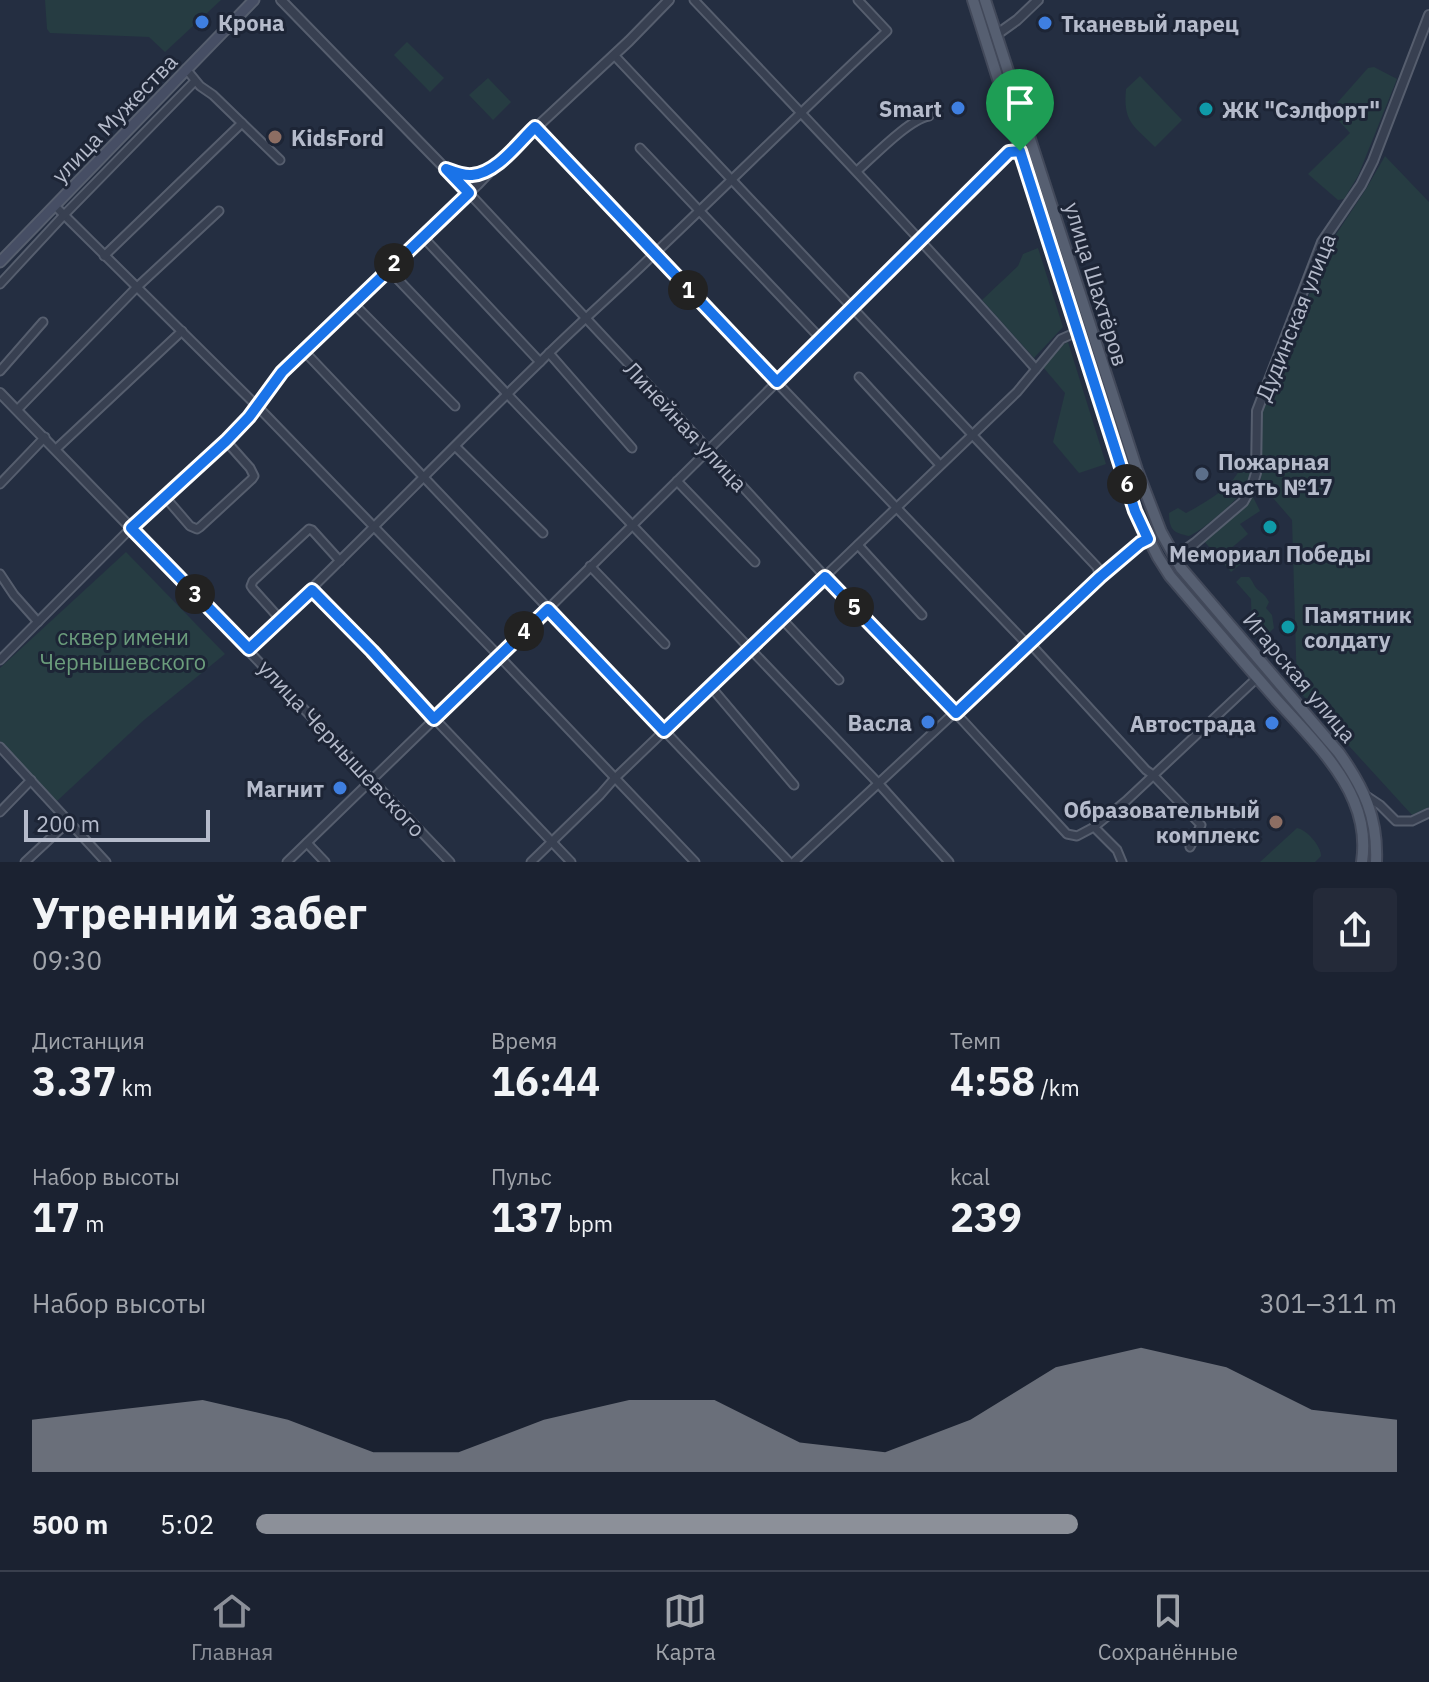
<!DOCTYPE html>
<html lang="ru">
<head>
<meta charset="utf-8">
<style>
	:root { --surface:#1b2231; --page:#242a39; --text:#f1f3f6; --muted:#a0a4ab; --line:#393f4d; --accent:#8c9099 }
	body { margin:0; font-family:"IBM Plex Sans",sans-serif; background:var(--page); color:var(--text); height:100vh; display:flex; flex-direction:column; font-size:30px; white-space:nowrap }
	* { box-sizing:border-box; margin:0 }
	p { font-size:26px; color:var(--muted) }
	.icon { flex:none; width:44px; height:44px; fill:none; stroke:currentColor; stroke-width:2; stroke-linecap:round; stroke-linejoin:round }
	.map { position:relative; height:862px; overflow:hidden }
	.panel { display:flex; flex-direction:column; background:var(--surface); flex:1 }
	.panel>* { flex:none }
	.scale { position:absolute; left:24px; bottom:20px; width:186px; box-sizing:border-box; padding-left:8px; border:4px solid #b5bbcb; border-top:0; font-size:22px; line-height:28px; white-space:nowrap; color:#b5bbcb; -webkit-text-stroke:6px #1d2536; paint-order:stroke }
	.pin { position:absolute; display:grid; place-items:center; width:68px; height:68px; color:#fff; margin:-82px -34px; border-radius:50% 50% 50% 0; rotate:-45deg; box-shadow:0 0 8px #0007 }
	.pin .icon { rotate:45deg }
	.km { position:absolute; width:40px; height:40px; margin:-20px; border-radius:50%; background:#222; color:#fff; font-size:22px; line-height:40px; text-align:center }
	.round { display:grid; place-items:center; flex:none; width:84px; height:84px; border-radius:8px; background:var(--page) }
	.overview { display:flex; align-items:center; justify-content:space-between; height:136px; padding:0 32px }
	h1 { font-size:44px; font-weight:800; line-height:60px }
	.stats { display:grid; grid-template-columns:repeat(3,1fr); gap:12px; height:136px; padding:8px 32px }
	.stats div { display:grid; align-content:center }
	.stats b { font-size:40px; font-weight:800 }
	.stats small { font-size:22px; font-weight:400 }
	.stats p { font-size:22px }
	.chart { height:224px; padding:16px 32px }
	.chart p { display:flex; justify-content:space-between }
	.chart svg { width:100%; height:144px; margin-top:8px; fill:var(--accent); opacity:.7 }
	ul { padding:0 32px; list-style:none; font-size:26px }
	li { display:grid; grid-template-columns:128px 96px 1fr; align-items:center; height:60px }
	li i { height:20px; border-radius:10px; background:var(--accent) }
	.dock { display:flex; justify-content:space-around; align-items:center; height:112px; border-top:2px solid var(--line); background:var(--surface); font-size:22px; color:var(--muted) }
	.dock a { display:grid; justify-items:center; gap:4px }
	.dock .current { color:var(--accent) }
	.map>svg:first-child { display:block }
</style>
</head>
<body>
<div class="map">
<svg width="1429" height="862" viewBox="0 0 1429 862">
	<rect width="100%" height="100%" fill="#242e41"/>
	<!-- green -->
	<g fill="#263c42">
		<polygon points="45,0 221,0 165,52 149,37 50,33 47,29"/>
		<polygon points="407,42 444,78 430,92 394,55"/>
		<polygon points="1374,67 1397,79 1358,176 1344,199 1338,200 1308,174 1350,133 1330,111 1368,68"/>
		<path d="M1140 76 1182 120 1155 147C1133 125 1123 122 1126 89Z"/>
		<polygon points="488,78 511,102 493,120 469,95"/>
		<polygon points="1385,156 1429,202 1429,807 1412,815 1297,689 1292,520 1261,484 1262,413 1329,245 1366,189"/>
		<polygon points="1038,248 1063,327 1034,358 982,300 1018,266 1023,254"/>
		<polygon points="1068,342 1106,464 1079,473 1053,442 1065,393 1043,367 1062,345"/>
		<path d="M1240 470 1251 471C1248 477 1247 484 1244 489 1236 502 1203 530 1189 536 1174 533 1169 530 1169 513L1178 508 1186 513C1196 508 1219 494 1227 486 1232 482 1236 475 1240 470Z"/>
		<polygon points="1253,497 1260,511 1240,524 1248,534 1229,550 1241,564 1231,572 1203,540"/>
		<polygon points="126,552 225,654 144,720 57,801 0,741 0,668"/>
		<path d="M1241 577H1249C1253 581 1254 586 1257 589 1262 593 1266 596 1269 602L1266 608 1272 615 1274 628 1270 632H1252L1251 599 1236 582Z"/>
		<path d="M1297 828C1307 830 1321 846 1321 856L1315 862H1260Z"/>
	</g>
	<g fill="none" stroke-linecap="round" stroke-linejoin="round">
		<!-- minor casing -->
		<g stroke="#565e6e" stroke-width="11">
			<g id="minor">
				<path d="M694 0C810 122 925 243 1036 369"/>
				<polyline points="614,55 1097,567 1100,577"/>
				<polyline points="186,69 200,86 213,95 280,160"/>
				<polyline points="535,127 654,254 1023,640 1035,649 1146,770 1153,775 1201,825 1190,847"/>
				<polyline points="640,148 821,339"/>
				<path d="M857 171C873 157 909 119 929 116"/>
				<polyline points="469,193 709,450 819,570 964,722 1067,834 1077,836 1094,827"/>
				<polyline points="55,206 257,406 499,656 695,862"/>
				<polyline points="423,237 540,362"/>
				<polyline points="104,256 242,123"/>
				<polyline points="388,269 879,784 949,862"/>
				<polyline points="0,284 64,215 195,81"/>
				<polyline points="353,303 455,406"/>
				<polyline points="304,351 789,862"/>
				<polyline points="549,353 632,448"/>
				<polyline points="0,371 43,322"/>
				<polyline points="859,377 940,465"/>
				<polyline points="18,409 136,288 219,211"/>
				<polyline points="456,447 543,533"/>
				<polyline points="56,449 182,331"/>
				<polyline points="677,481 755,562"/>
				<polyline points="0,484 45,437"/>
				<polyline points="165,497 190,526 197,529 200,527 252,479 254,476 250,468 226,441"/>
				<polyline points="858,545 922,615"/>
				<polyline points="590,566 665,644"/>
				<polyline points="0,574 14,595 38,622"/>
				<polyline points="312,590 571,862"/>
				<polyline points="280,619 253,589 251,586 253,581 309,529 312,530 340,561"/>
				<polyline points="782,619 839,680"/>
				<path d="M249 649C348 555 443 456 541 361 577 325 615 292 651 257 730 182 808 105 887 31L858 0"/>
				<polyline points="0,660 131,528 450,862"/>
				<polyline points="711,687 794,785"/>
				<polyline points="0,747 106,862"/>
				<polyline points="1365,795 1380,805 1396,821 1412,821 1429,813"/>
				<polyline points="0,812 31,780"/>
				<polyline points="307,843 325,862"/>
				<polyline points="25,862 69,821"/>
				<polyline points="287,862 548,609 1009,152 1020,151"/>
				<polyline points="531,862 600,795 614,779 1017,392 1061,339 1079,331"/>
				<polyline points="794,862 1100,577 1140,543 1148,539"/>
				<polyline points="1122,862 1117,850 1094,827 1126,801 1257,678"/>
			</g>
		</g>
		<!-- tertiary casing -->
		<g stroke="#565e6e" stroke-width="12">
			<g id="tertiary">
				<polyline points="281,0 469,193"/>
				<polyline points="996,35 1017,20 1038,0"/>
				<path d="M446 170C464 175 474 176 491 168"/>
				<polyline points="0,393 131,528 226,441 249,417 282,372 477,185 495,166 629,41 669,0"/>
				<polyline points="1174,558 1195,543 1243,502 1252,486 1256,473 1257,411 1322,242 1361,185 1373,161 1429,15"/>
			</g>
		</g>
		<!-- secondary casing -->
		<g stroke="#565e6e" stroke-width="13">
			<polyline id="secondary" points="0,262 254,0"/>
		</g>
		<!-- primary casing -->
		<g stroke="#42495a" stroke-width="14">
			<g id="primary">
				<path d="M973 0 1135 511 1158 557 1170 576C1205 617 1240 658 1275 698 1302 728 1339 764 1354 801 1362 820 1365 842 1362 862"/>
				<path d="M985 0 1137 470 1161 532 1181 568 1339 753C1364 788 1378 818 1376 862"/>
			</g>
		</g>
		<!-- minor -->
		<use href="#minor" stroke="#384051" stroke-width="7"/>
		<!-- tertiary -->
		<use href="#tertiary" stroke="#384051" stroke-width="8"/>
		<!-- secondary -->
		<use href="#secondary" stroke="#464e64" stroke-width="9"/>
		<!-- primary -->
		<use href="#primary" stroke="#565f71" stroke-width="10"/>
	</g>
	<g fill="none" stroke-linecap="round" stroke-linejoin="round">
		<!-- route casing -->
		<g stroke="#fff" stroke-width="16">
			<path id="route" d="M535 127 777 382 1009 152 1020 151 1135 511 1148 539 1140 543 1100 577 956 713 825 577 664 731 548 609 434 719 372 651 312 590 249 649 131 528 226 441 249 417 282 372 469 193 446 169C454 172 463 176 472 175 497 173 518 143 535 127Z"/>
		</g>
		<!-- route -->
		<use href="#route" stroke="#1a73e8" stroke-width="10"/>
	</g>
	<!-- markers -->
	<g fill="#3f7fe0" stroke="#1d2536" stroke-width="3">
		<circle cx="202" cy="22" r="8"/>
		<circle cx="1045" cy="23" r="8"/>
		<circle cx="958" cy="108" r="8"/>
		<circle cx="928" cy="722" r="8"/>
		<circle cx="1272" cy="723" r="8"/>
		<circle cx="340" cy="788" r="8"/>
	</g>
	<g fill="#0f9aa8" stroke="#1d2536" stroke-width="3">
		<circle cx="1206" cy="109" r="8"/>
		<circle cx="1270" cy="527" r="8"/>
		<circle cx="1288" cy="627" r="8"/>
	</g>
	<g fill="#8d6e63" stroke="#1d2536" stroke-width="3">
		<circle cx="275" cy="137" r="8"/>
		<circle cx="1276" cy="822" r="8"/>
	</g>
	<circle fill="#5c6f8a" stroke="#1d2536" stroke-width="3" cx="1202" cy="474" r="8"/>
	<g text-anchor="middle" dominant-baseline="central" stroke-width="6" stroke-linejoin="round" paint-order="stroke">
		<!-- poi labels -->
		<g font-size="22" font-weight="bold" fill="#b5bbcb" stroke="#1d2536" text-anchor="start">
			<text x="218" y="22">Крона</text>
			<text x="1061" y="23">Тканевый ларец</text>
			<text x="942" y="108" text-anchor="end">Smart</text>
			<text x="1222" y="109">ЖК "Сэлфорт"</text>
			<text x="291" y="137">KidsFord</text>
			<text x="1218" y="461">Пожарная<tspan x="1218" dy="25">часть №17</tspan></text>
			<text x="1270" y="553" text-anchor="middle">Мемориал Победы</text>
			<text x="1304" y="614">Памятник<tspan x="1304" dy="25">солдату</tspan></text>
			<text x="912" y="722" text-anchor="end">Васла</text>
			<text x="1256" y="723" text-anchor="end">Автострада</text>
			<text x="324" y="788" text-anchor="end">Магнит</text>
			<text x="1260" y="809" text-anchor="end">Образовательный<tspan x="1260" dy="25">комплекс</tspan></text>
		</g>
		<!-- street labels -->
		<g font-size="22" fill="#b5bbcb" stroke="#1d2536">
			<text transform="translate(114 118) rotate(-46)">улица Мужества</text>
			<text transform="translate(1097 284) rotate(73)">улица Шахтёров</text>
			<text transform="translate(1295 317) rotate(-68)">Дудинская улица</text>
			<text transform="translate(686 426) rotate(47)">Линейная улица</text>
			<text transform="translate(1300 677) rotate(50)">Игарская улица</text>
			<text transform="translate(342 748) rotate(47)">улица Чернышевского</text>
		</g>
		<!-- park labels -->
		<g font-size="22" fill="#6b9d7c" stroke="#1d2536">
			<text x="123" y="636">сквер имени<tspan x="123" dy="25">Чернышевского</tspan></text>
		</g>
	</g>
</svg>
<div class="scale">200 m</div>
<div class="pin" style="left:1020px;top:151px;background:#1e9e55"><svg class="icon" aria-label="arrive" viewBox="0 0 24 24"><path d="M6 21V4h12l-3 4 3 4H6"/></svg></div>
<b class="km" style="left:688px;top:290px">1</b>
<b class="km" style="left:394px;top:263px">2</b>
<b class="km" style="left:195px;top:594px">3</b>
<b class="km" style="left:524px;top:631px">4</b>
<b class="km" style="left:854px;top:607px">5</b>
<b class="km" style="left:1127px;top:484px">6</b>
</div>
<section class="panel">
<div class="overview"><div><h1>Утренний забег</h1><p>09:30</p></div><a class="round"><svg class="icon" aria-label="share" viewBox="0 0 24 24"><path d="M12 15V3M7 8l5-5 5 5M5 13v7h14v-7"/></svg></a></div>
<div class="stats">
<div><p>Дистанция</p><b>3.37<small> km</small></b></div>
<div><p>Время</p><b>16:44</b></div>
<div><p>Темп</p><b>4:58<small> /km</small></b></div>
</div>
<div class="stats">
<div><p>Набор высоты</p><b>17<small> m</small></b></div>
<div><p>Пульс</p><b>137<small> bpm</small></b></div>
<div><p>kcal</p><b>239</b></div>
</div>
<div class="chart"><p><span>Набор высоты</span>301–311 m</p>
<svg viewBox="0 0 160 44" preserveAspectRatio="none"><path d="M0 44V28L10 25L20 22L30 28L40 38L50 38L60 28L70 22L80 22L90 35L100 38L110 28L120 12L130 6L140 12L150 25L160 28V44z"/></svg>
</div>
<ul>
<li><b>500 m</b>5:02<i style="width:72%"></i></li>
</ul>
</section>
<nav class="dock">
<a class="current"><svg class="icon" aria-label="home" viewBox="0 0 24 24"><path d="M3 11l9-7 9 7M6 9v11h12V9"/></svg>Главная</a>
<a><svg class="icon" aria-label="map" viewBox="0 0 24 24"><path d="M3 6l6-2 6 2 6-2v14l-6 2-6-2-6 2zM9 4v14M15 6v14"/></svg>Карта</a>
<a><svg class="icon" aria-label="saved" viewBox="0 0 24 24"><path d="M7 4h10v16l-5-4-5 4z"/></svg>Сохранённые</a>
</nav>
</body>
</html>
